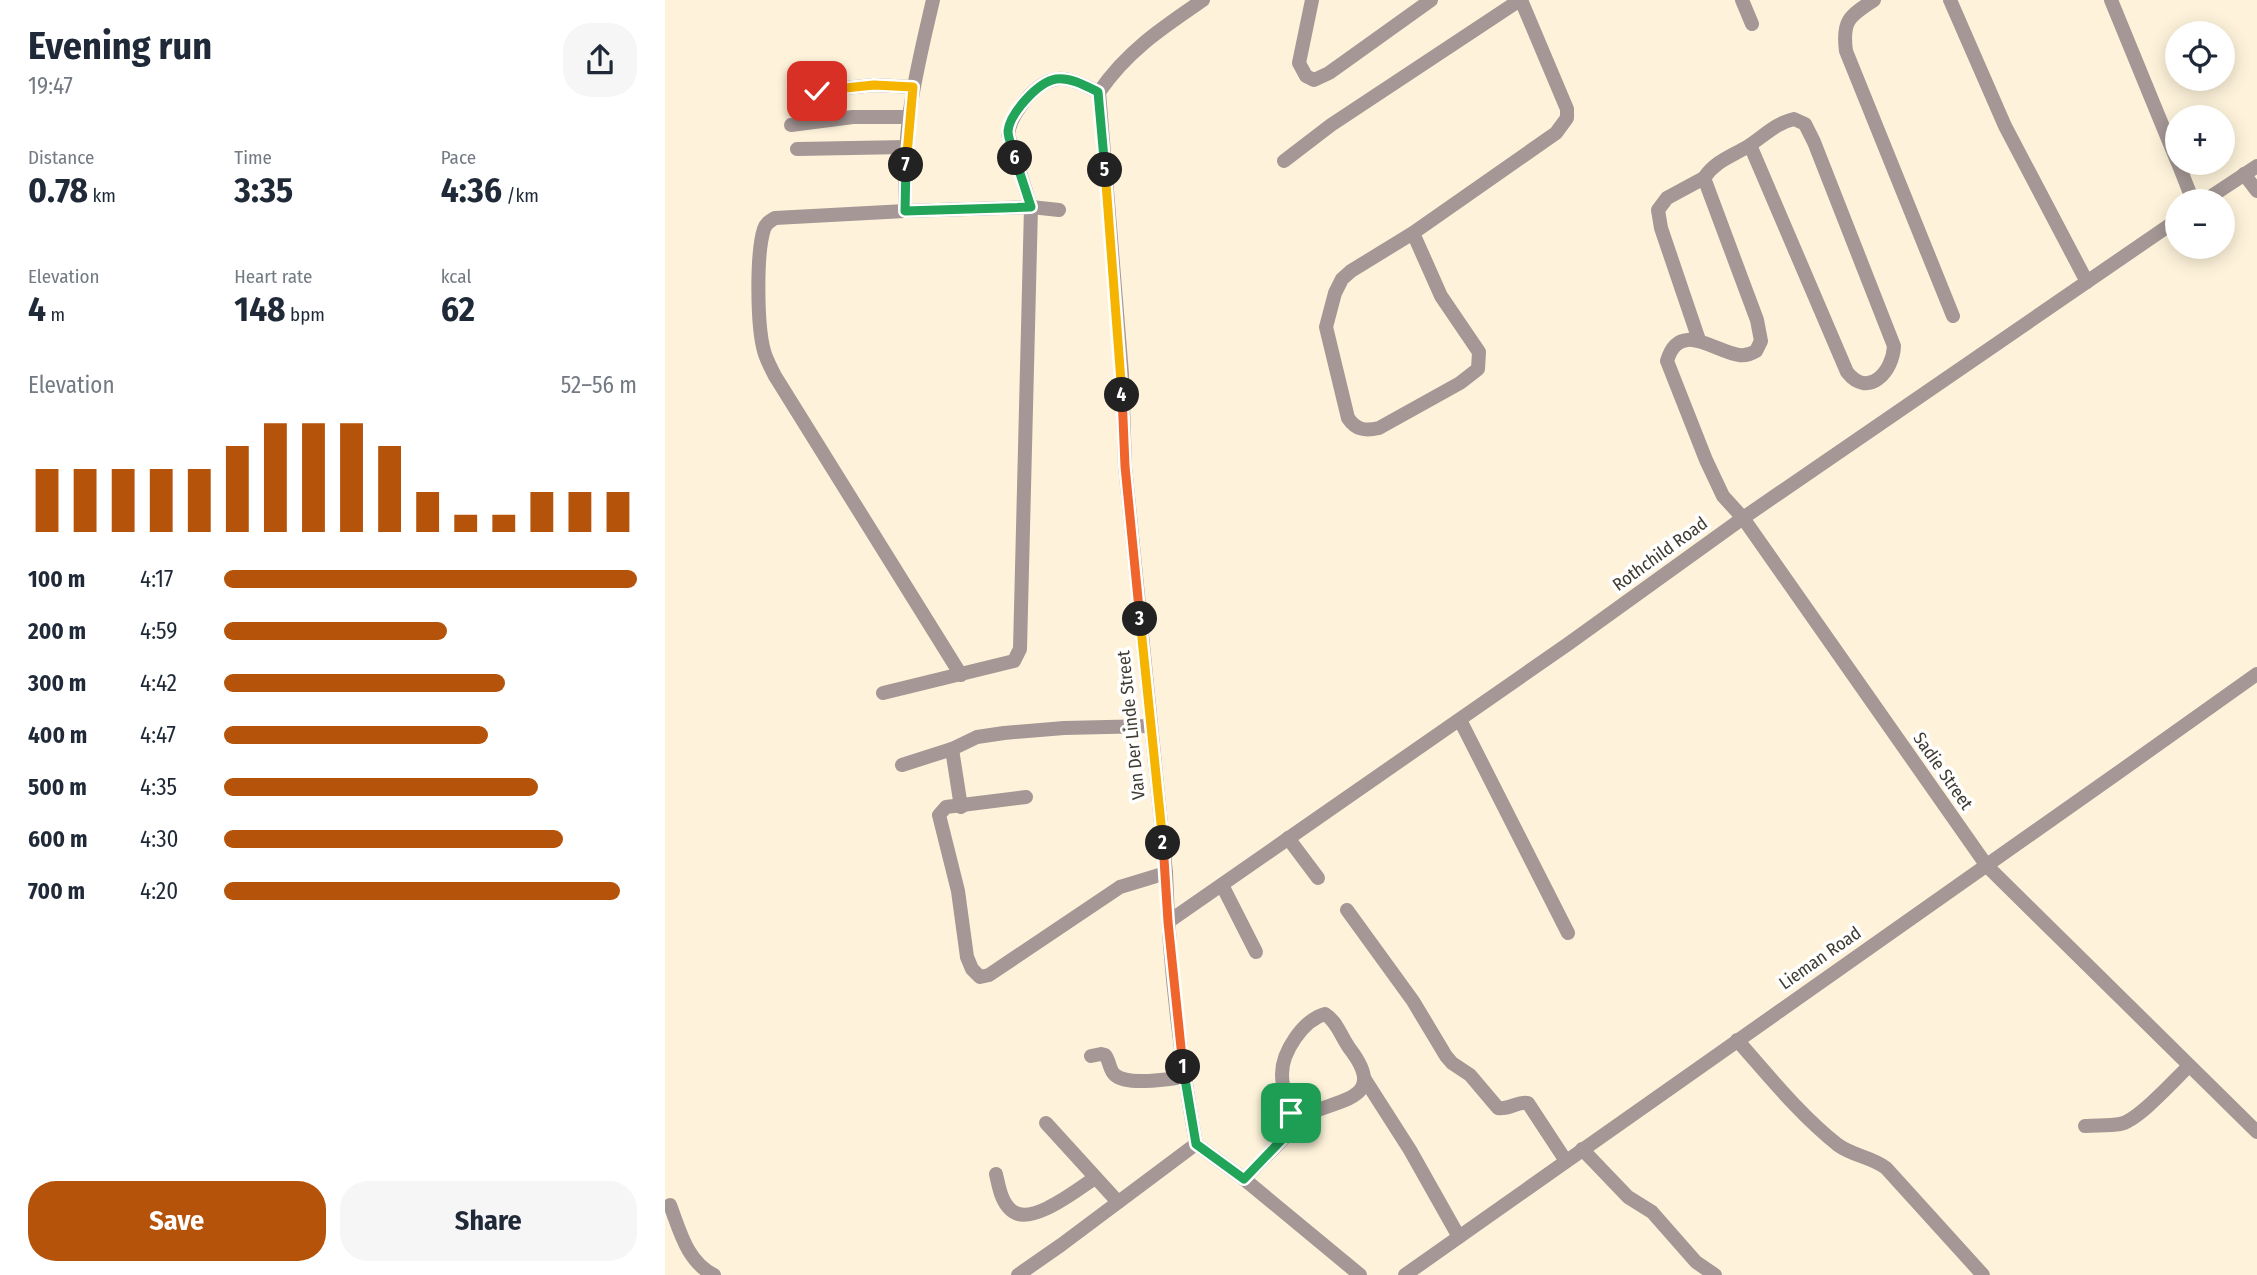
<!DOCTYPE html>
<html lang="en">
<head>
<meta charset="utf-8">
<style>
	:root { --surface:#fff; --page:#f6f6f7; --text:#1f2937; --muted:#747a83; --accent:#b45309 }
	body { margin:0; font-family:"Fira Sans Condensed",sans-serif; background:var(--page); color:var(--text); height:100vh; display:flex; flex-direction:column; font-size:26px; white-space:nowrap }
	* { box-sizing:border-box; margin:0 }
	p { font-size:23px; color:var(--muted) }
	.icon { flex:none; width:38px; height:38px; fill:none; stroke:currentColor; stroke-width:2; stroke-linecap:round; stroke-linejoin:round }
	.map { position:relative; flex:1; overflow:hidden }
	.side { display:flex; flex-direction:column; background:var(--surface); width:665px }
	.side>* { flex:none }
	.buttons { position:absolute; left:1500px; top:21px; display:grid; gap:14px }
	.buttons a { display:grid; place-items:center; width:70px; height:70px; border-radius:50%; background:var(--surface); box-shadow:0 4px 18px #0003; font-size:35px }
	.pin { position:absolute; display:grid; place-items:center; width:60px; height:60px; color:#fff; margin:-30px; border-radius:14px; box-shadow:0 4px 10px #0006 }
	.km { position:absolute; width:35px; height:35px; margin:-18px; border-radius:50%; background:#222; color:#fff; font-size:19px; line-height:35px; text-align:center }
	.round { display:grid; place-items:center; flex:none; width:74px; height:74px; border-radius:28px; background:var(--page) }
	.summary { display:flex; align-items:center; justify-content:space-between; height:119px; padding:0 28px }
	h1 { font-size:38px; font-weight:700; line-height:52px }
	.stats { display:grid; grid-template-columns:repeat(3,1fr); gap:10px; height:119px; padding:7px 28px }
	.stats div { display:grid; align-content:center }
	.stats b { font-size:35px; font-weight:700 }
	.stats small { font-size:19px; font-weight:400 }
	.stats p { font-size:19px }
	.chart { height:196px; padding:14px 28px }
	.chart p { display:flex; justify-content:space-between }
	.chart svg { width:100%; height:126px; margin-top:7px; stroke:var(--accent); stroke-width:6 }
	.cta { display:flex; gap:14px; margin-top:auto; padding:14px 28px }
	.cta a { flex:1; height:80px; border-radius:28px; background:var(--accent); color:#fff; font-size:28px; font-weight:700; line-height:80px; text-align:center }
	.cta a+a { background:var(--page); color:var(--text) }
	ul { padding:0 28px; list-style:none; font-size:23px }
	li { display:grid; grid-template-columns:112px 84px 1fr; align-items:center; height:52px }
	li i { height:18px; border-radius:9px; background:var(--accent) }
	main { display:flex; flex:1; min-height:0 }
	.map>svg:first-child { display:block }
</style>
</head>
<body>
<main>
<section class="side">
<div class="summary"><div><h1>Evening run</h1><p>19:47</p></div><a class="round"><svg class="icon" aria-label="share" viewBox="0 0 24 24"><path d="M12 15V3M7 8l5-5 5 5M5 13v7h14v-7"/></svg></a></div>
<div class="stats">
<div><p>Distance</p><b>0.78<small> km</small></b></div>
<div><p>Time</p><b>3:35</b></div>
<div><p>Pace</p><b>4:36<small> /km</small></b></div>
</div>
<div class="stats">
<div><p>Elevation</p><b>4<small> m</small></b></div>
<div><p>Heart rate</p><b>148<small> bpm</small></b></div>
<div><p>kcal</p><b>62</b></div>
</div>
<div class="chart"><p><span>Elevation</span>52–56 m</p>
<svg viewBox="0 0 160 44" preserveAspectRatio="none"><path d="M5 44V22M15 44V22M25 44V22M35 44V22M45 44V22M55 44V14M65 44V6M75 44V6M85 44V6M95 44V14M105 44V30M115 44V38M125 44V38M135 44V30M145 44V30M155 44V30"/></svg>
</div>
<ul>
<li><b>100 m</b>4:17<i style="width:100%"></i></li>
<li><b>200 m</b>4:59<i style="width:54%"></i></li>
<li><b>300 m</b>4:42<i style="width:68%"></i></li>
<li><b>400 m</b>4:47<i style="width:64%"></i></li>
<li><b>500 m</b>4:35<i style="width:76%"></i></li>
<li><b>600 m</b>4:30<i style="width:82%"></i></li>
<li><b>700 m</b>4:20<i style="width:96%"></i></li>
</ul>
<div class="cta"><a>Save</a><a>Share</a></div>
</section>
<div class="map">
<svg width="1592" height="1275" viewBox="0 0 1592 1275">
	<rect width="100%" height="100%" fill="#fef3da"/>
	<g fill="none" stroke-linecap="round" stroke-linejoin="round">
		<!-- minor -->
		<g stroke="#a49795" stroke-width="14">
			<polyline points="647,0 634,63 641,76 649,80 664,73 766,0"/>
			<polyline points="1077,0 1087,24"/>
			<path d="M1209 0C1184 16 1177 21 1181 51L1288 316"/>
			<polyline points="1285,0 1340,126 1422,282"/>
			<polyline points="1446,0 1512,161"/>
			<polyline points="152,91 209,85 248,87"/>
			<path d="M434 92C462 51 497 28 538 0"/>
			<polyline points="126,125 188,117 244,117"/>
			<path d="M1085 145 1182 372C1203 399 1228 372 1229 346L1149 142 1140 124 1129 119C1111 123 1100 135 1085 145 1068 156 1051 160 1039 178L1092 320 1096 341 1091 351C1086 354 1080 356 1074 355 1050 352 1014 319 1002 361L1041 460 1058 496 1078 518 1322 866 1592 1132"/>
			<polyline points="132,149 241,147"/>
			<polyline points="619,161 666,125 855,0"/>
			<polyline points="1513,163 1528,201"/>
			<polyline points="1579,174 1592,191"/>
			<polyline points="1539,201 1592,166"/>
			<path d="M240 211C240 180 240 149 244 118 249 78 259 39 268 0"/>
			<path d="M748 233 776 296 814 352 813 369 795 383 714 428C700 431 691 430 683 418L661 327 670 293 677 279 686 271 748 233 891 133 902 118V109L856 0"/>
			<polyline points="1034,340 996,228 993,210 1002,198 1039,178"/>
			<path d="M296 675 110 376C106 368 101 359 99 351 92 326 91 254 99 229 101 223 105 221 110 218L240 211 366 207 394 210"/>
			<path d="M218 693 349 661 355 649 366 207 343 134C346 114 370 82 392 79 406 77 421 87 434 92"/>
			<polyline points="795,720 903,933"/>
			<polyline points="287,749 296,807"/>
			<polyline points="237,765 287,749 312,737 339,733 399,728 485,726"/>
			<polyline points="361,797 281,807 274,815 293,891 302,957 307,969 315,977 324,975 455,887 501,873"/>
			<polyline points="623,838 653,878"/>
			<polyline points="557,885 591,952"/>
			<path d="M682 910 748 1001 781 1056 787 1063 805 1075 833 1108C844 1110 853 1101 863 1103L901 1161"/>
			<polyline points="503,922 903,644 1078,518 1512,220"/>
			<path d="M1072 1040C1104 1076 1135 1115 1173 1145 1188 1156 1207 1157 1221 1168L1318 1275"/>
			<path d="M426 1056 436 1054 440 1055C445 1061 444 1070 450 1075 462 1086 504 1079 519 1077"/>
			<polyline points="699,1078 745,1150 794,1237"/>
			<polyline points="381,1123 453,1202"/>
			<path d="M1420 1126C1431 1125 1444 1126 1455 1124 1473 1121 1509 1080 1524 1066"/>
			<polyline points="531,1144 579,1179 695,1275"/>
			<polyline points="917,1149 963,1197 987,1212 1031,1262 1050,1275"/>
			<path d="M331 1174C334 1187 336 1201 346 1210 365 1228 413 1189 430 1178"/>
			<path d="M579 1179C593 1165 607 1150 621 1136 625 1131 629 1123 634 1119 665 1098 727 1104 685 1049 676 1037 672 1021 660 1014 638 1020 617 1052 617 1074 617 1088 623 1108 631 1121"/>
			<path d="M5 1205C15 1231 22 1262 49 1275"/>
			<path d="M353 1275 396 1245 531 1144C515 1055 504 964 501 873L460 466 457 374 434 92"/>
			<path d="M740 1275C1023 1074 1309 876 1592 674"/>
		</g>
	</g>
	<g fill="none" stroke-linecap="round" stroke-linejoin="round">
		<!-- split-1 casing -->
		<g stroke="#fff" stroke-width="14">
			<polyline id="split-1" points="518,1067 531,1144 579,1179 629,1127 631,1121 626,1113"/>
		</g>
		<!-- split-2 casing -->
		<g stroke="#fff" stroke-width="14">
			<polyline id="split-2" points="498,843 503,922 518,1067"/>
		</g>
		<!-- split-3 casing -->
		<g stroke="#fff" stroke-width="14">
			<polyline id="split-3" points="475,619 498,843"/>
		</g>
		<!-- split-4 casing -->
		<g stroke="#fff" stroke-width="14">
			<polyline id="split-4" points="457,395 460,466 475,619"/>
		</g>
		<!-- split-5 casing -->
		<g stroke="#fff" stroke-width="14">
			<polyline id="split-5" points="440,170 457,395"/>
		</g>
		<!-- split-6 casing -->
		<g stroke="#fff" stroke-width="14">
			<path id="split-6" d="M350 158C348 149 343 139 343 131 345 113 373 82 391 79 405 77 421 86 433 92L440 170"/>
		</g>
		<!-- split-7 casing -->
		<g stroke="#fff" stroke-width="14">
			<polyline id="split-7" points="241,165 240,211 366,207 350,158"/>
		</g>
		<!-- split-8 casing -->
		<g stroke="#fff" stroke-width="14">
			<polyline id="split-8" points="152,91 209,85 248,87 241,165"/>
		</g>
		<!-- split-1 -->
		<use href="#split-1" stroke="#22a559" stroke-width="9"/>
		<!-- split-2 -->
		<use href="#split-2" stroke="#f0652b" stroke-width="9"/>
		<!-- split-3 -->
		<use href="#split-3" stroke="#f5b400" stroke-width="9"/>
		<!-- split-4 -->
		<use href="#split-4" stroke="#f0652b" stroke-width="9"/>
		<!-- split-5 -->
		<use href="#split-5" stroke="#f5b400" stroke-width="9"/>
		<!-- split-6 -->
		<use href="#split-6" stroke="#22a559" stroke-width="9"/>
		<!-- split-7 -->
		<use href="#split-7" stroke="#22a559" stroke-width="9"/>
		<!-- split-8 -->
		<use href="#split-8" stroke="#f5b400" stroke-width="9"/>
	</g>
	<g text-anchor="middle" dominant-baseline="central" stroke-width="7" stroke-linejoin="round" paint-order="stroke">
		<!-- street labels -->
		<g font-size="18" fill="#403c32" stroke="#fff">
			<text transform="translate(995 554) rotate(-36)">Rothchild Road</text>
			<text transform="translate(466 725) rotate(-96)">Van Der Linde Street</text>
			<text transform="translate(1278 771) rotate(55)">Sadie Street</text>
			<text transform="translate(1155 958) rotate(-35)">Lieman Road</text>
		</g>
	</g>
</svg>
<div class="buttons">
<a><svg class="icon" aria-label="locate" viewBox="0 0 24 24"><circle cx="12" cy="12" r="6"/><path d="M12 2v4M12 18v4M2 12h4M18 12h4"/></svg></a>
<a>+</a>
<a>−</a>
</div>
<div class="pin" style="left:626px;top:1113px;background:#1e9e55"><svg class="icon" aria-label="arrive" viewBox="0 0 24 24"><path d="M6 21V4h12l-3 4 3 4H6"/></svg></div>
<div class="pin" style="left:152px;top:91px;background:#d93025"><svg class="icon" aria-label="check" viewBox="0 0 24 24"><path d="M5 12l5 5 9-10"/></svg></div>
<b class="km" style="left:518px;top:1067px">1</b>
<b class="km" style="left:498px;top:843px">2</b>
<b class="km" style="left:475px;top:619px">3</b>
<b class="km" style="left:457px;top:395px">4</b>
<b class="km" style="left:440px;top:170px">5</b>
<b class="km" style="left:350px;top:158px">6</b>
<b class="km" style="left:241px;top:165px">7</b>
</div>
</main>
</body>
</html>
